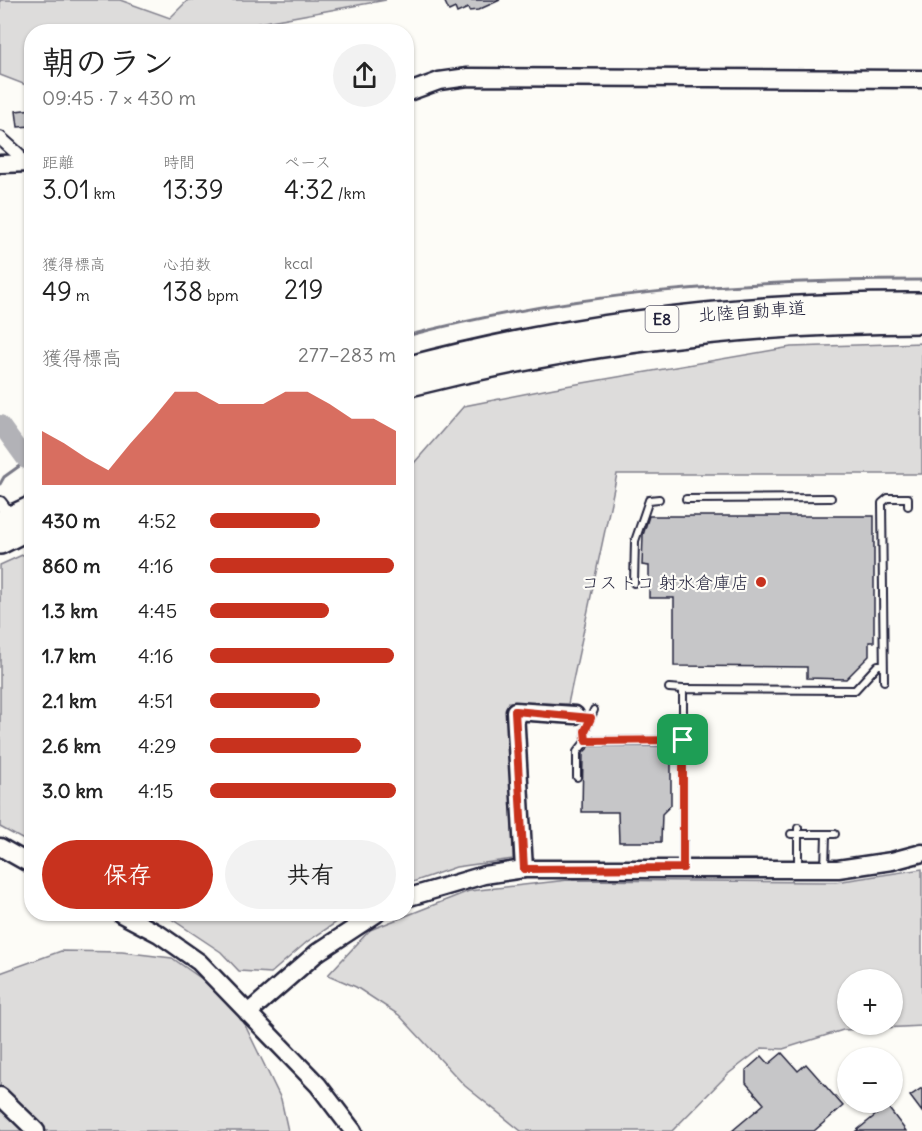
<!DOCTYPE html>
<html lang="ja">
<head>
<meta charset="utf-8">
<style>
	:root { --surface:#fff; --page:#f2f2f2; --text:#222; --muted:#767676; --accent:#c8321e }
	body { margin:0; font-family:Delius,"Klee One",sans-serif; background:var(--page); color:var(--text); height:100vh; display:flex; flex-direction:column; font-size:22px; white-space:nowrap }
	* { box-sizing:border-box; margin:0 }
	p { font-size:20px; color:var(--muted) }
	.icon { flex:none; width:33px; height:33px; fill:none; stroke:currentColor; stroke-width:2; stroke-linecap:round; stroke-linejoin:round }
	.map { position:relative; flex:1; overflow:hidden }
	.side { position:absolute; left:24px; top:24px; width:390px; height:897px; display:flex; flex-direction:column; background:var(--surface); border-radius:24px; box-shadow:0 2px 4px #0004 }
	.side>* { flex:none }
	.buttons { position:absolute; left:837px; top:969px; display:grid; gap:12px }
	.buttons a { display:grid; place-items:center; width:66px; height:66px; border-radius:50%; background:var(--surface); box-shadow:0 2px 4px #0004; font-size:30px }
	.pin { position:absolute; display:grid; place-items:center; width:51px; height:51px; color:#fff; margin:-26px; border-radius:12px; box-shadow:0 3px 9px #0006 }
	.round { display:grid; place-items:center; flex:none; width:63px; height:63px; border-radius:32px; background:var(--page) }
	.headline { display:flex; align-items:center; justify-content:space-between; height:102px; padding:0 18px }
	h1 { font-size:33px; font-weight:600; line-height:45px }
	.figures { display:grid; grid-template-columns:repeat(3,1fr); gap:9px; height:102px; padding:6px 18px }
	.figures div { display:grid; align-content:center }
	.figures b { font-size:26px; font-weight:600 }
	.figures small { font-size:16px; font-weight:400 }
	.figures p { font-size:16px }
	.chart { height:168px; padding:12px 18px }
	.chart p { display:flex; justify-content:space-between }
	.chart svg { width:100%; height:108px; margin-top:6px; fill:var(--accent); opacity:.7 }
	.cta { display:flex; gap:12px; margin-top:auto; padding:12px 18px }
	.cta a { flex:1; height:69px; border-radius:36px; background:var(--accent); color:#fff; font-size:24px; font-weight:600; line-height:69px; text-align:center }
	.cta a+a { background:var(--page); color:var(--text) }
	ul { padding:0 18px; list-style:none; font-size:20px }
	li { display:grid; grid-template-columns:96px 72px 1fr; align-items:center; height:45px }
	li i { height:15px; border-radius:8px; background:var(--accent) }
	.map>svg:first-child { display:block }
</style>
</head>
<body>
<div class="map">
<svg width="922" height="1131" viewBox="0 0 922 1131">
	<rect width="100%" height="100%" fill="#fdfcf7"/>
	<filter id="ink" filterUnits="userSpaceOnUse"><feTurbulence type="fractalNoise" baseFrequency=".0167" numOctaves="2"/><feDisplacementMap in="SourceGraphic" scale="12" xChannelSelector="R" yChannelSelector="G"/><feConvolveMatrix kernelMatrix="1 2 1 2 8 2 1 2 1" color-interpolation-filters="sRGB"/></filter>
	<g filter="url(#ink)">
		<!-- green -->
		<g fill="#dddcdb" stroke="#807f8b" stroke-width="1.5" fill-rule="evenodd">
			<polygon points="0,0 120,0 170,18 188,0 386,0 249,25 241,31 32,32 31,87 0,75"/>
			<polygon points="922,343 922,474 617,474 568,704 509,702 513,859 456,867 407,884 407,471 464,406 554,388 791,347"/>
			<polygon points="31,551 31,844 0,827 0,565"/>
			<path d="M922 869V1026L843 1030 783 1049 762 1048 728 1074 672 1131H521L465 1086 399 1015 356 987 328 975 370 930 469 891 568 880 836 882ZM848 980H892V1024H848Z"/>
			<polygon points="164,914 349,914 308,941 271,973 239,971 221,952"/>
			<polygon points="61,951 122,952 172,958 202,979 240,1015 281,1099 288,1131 0,1131 0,973"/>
		</g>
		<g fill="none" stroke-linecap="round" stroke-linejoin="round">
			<!-- stream -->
			<g stroke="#787885" stroke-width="3">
				<path d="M406 336C574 291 749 280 922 280"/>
				<polyline points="0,484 4,477 32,457"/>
			</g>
			<!-- river -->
			<polyline stroke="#b2b2b7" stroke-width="18" points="0,424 26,460"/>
		</g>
		<!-- building -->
		<g fill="#c6c6c8" stroke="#22223b" stroke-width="1.5">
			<polygon points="444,0 500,0 478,10 469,11 468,8 457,13 455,8 449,11"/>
			<polygon points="32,109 32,126 18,127 16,111"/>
			<polygon points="649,516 874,516 874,642 869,642 869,656 846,679 807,678 807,667 674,666 674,598 649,598 649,566 642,565 643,535"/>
			<polygon points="590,746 668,746 671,750 671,805 662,814 661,842 619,842 618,812 582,812 583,753"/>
			<polygon points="782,1053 798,1071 806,1064 843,1106 814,1131 732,1131 764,1104 746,1083 746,1070 762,1056 769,1064"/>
			<polygon points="922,1088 922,1112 910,1096"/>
			<polygon points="887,1106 906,1131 856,1131"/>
		</g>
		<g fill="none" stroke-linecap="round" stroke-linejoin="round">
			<!-- street-tunnel -->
			<polyline stroke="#d1d0d1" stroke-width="12" stroke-dasharray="12 6" stroke-linecap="butt" points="19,529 32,546"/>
			<!-- lane casing -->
			<g stroke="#22223b" stroke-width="10">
				<g id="lane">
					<polyline points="686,499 831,498"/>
					<polyline points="634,583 635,541 649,500 659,499"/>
					<polyline points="884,681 882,503 888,498 908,498 908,506"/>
					<polyline points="669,688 683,689"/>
					<polyline points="594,710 585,731 586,741 683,740"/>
					<polyline points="577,777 577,752 586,741"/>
					<polyline points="791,834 835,834"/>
					<polyline points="683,867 683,689 855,690 878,665 883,665"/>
					<polyline points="825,868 826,834"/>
					<polyline points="798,869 798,828"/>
				</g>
			</g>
			<!-- street casing -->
			<g stroke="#22223b" stroke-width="16">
				<g id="street">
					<polyline points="0,138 18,154 20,163"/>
					<polyline points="0,503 6,511"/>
				</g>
			</g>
			<!-- secondary casing -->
			<g stroke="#22223b" stroke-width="21">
				<g id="secondary">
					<polyline points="406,93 439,81 468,77 922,79"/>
					<polyline points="0,164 32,163"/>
					<polyline points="0,847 32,865"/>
					<polyline points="524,869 515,711 575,715"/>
					<polyline points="406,898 484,875 524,869 838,869 892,861 922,853"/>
					<polyline points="121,914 159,934 199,962 318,1085 353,1131"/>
					<polyline points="248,1013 318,952 376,914"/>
					<polyline points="0,1096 36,1131"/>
				</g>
			</g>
			<!-- highway casing -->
			<g stroke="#22223b" stroke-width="26">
				<g id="highway">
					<path d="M406 368C575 323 748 303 922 304"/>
					<path d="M406 386C576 343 747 322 922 322"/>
					<polyline points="0,522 32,507"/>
					<polyline points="0,543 32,527"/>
				</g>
			</g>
			<!-- lane -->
			<use href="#lane" stroke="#fdfcf7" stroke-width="6"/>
			<!-- street -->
			<use href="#street" stroke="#fdfcf7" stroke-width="12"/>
			<!-- secondary -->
			<use href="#secondary" stroke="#fdfcf7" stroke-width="16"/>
			<!-- highway -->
			<use href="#highway" stroke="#fdfcf7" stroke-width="21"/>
		</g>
	</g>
	<g fill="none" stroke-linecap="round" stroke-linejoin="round" filter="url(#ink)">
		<!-- route casing -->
		<g stroke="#fff" stroke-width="12">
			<polygon id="route" points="515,711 591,718 585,731 586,741 683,740 683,868 524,869"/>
		</g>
		<!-- route -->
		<use href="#route" stroke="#c8321e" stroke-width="8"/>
	</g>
	<!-- markers -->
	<circle fill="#c8321e" stroke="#fdfcf7" stroke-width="2" cx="761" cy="582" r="6"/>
	<g text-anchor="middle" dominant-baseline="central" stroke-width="4.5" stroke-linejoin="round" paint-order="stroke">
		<!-- shield labels -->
		<rect fill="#fdfcf7" stroke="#646373" stroke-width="1.5" x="645.5" y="306" width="33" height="26" rx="4.5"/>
		<g font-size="16" font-weight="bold" fill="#22223b">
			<text x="662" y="319">E8</text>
		</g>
		<!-- street labels -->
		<g font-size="18" fill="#22223b" stroke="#fdfcf7">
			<text transform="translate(752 311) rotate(-4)">北陸自動車道</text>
		</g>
		<!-- poi labels -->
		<g font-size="18" fill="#22223b" stroke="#fdfcf7" text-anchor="end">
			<text x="749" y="582">コストコ 射水倉庫店</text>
		</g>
	</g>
</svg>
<div class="buttons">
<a>+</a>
<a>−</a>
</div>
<div class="pin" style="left:683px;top:740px;background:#1e9e55"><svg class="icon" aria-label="arrive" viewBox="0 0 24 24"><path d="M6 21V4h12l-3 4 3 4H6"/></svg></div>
<section class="side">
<div class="headline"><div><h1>朝のラン</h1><p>09:45 · 7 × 430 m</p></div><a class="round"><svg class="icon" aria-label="share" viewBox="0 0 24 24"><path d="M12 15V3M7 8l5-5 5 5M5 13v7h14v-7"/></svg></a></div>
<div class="figures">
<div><p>距離</p><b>3.01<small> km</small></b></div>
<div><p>時間</p><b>13:39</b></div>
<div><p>ペース</p><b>4:32<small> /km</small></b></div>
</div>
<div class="figures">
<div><p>獲得標高</p><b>49<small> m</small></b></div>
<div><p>心拍数</p><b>138<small> bpm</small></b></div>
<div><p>kcal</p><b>219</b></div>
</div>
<div class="chart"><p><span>獲得標高</span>277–283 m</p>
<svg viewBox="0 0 160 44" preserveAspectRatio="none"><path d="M0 44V22L10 27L20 33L30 38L40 27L50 17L60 6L70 6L80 11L90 11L100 11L110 6L120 6L130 11L140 17L150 17L160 22V44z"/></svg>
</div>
<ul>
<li><b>430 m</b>4:52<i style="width:59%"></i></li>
<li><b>860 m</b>4:16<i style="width:99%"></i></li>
<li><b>1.3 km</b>4:45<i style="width:64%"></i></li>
<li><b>1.7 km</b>4:16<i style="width:99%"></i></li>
<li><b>2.1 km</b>4:51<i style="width:59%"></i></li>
<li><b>2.6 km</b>4:29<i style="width:81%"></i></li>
<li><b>3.0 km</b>4:15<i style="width:100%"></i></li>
</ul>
<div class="cta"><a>保存</a><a>共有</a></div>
</section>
</div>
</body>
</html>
